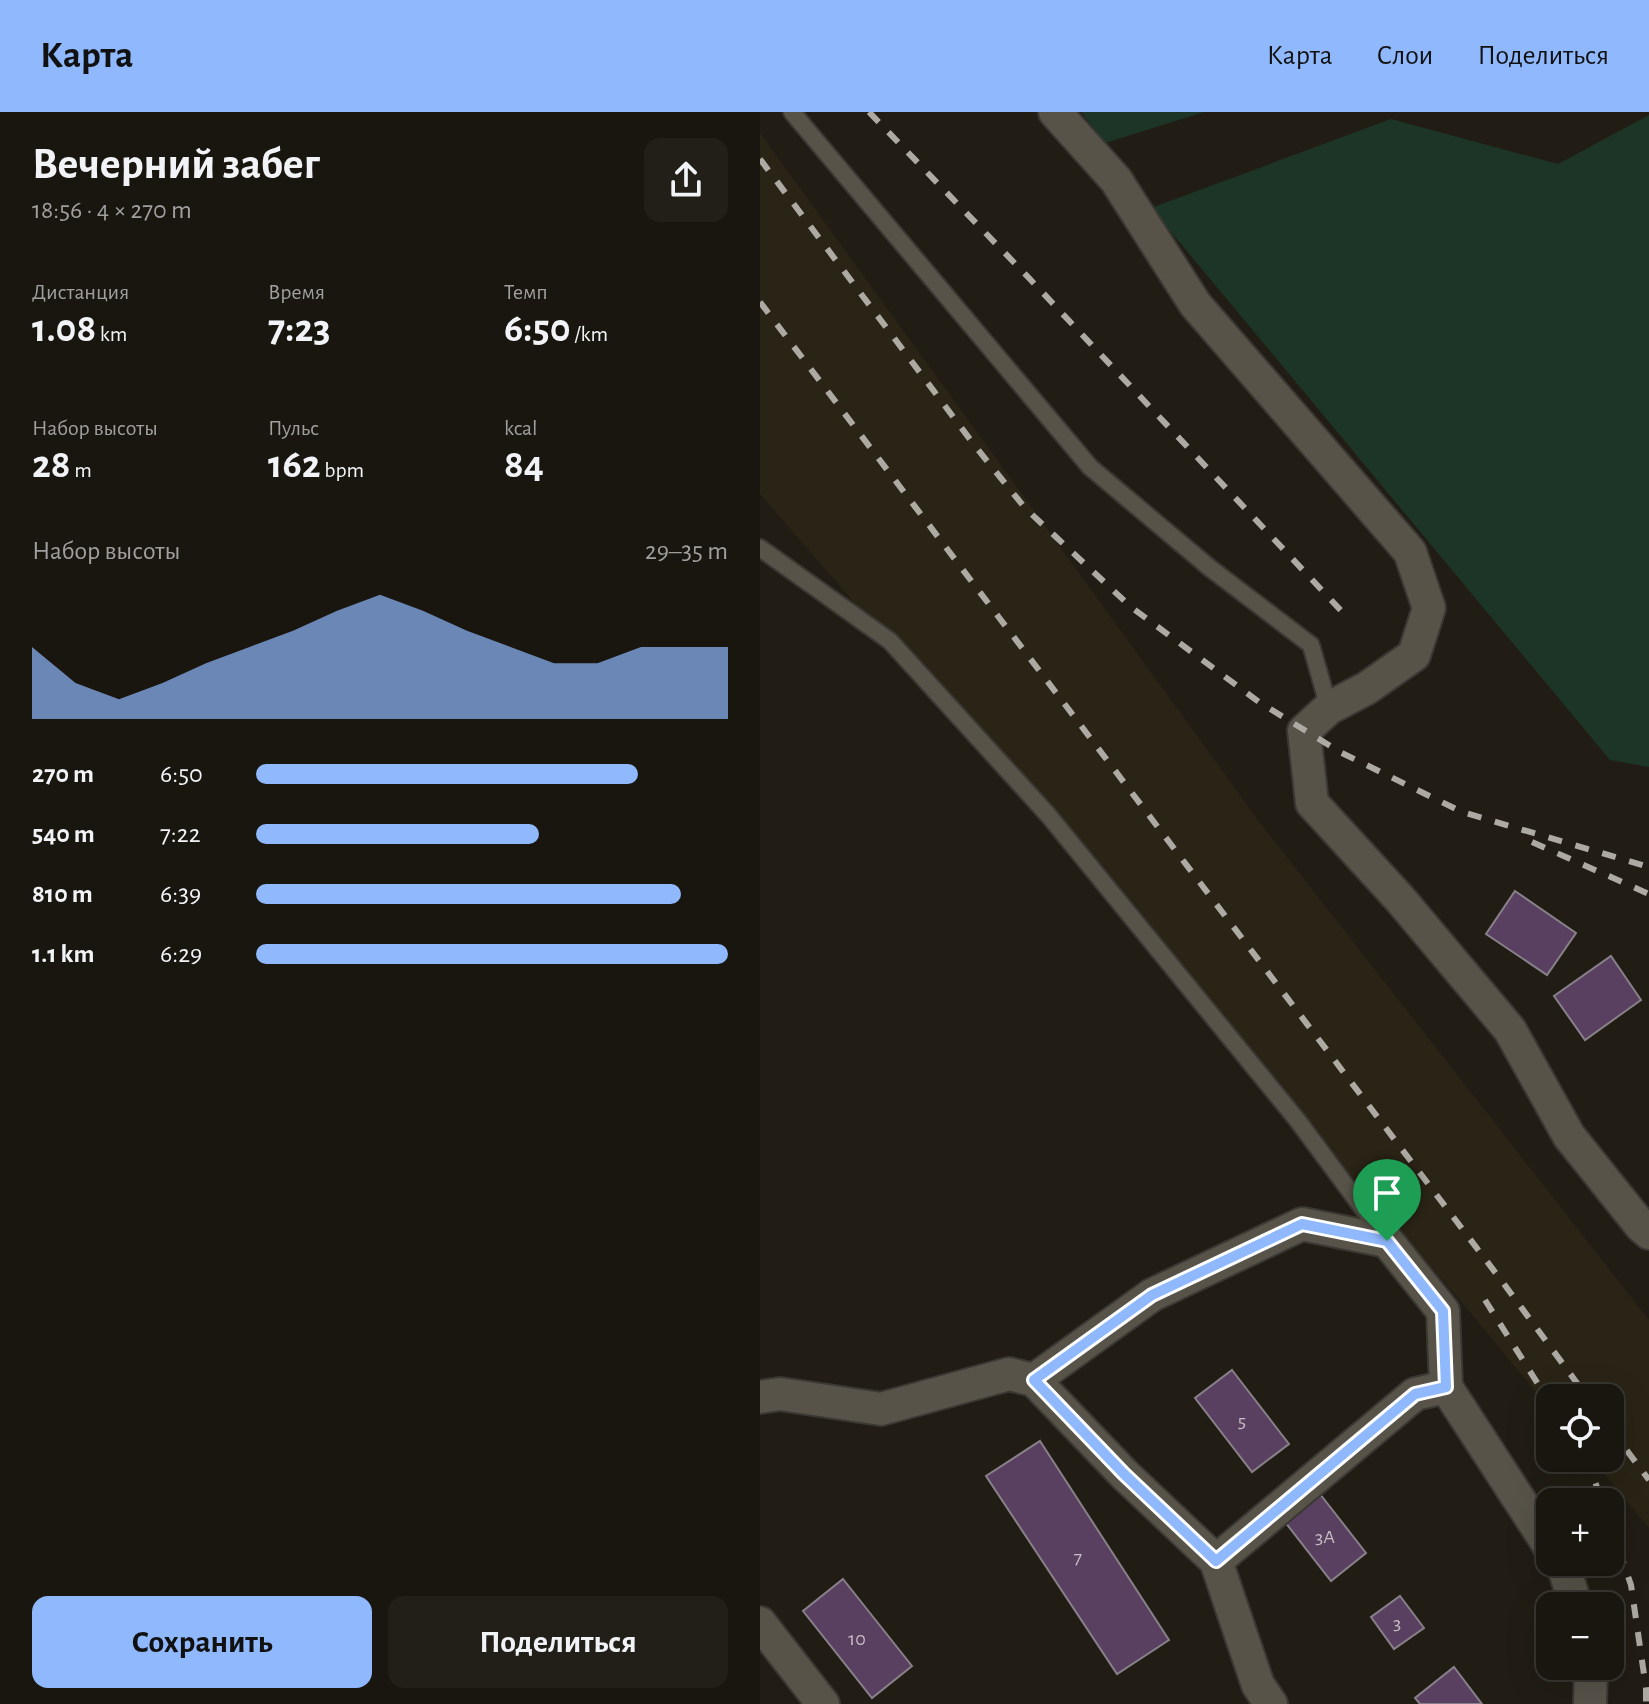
<!DOCTYPE html>
<html lang="ru">
<head>
<meta charset="utf-8">
<style>
	:root { --surface:#191610; --page:#221f19; --text:#f1f3f6; --muted:#9f9f9f; --line:#373530; --accent:#8fb8fd }
	body { margin:0; font-family:"Alegreya Sans",sans-serif; background:var(--page); color:var(--text); height:100vh; display:flex; flex-direction:column; font-size:30px; white-space:nowrap }
	* { box-sizing:border-box; margin:0 }
	p { font-size:26px; color:var(--muted) }
	.icon { flex:none; width:44px; height:44px; fill:none; stroke:currentColor; stroke-width:2; stroke-linecap:round; stroke-linejoin:round }
	.map { position:relative; flex:1; overflow:hidden }
	.drawer { display:flex; flex-direction:column; background:var(--surface); width:760px }
	.drawer>* { flex:none }
	.buttons { position:absolute; left:776px; top:1272px; display:grid; gap:16px }
	.buttons a { display:grid; place-items:center; width:88px; height:88px; border-radius:16px; background:var(--surface); box-shadow:0 8px 32px #0002,0 0 0 2px var(--line); font-size:40px }
	.pin { position:absolute; display:grid; place-items:center; width:68px; height:68px; color:#fff; margin:-82px -34px; border-radius:50% 50% 50% 0; rotate:-45deg; box-shadow:0 0 8px #0007 }
	.pin .icon { rotate:45deg }
	.round { display:grid; place-items:center; flex:none; width:84px; height:84px; border-radius:16px; background:var(--page) }
	.summary { display:flex; align-items:center; justify-content:space-between; height:136px; padding:0 32px }
	h1 { font-size:44px; font-weight:700; line-height:60px }
	.metrics { display:grid; grid-template-columns:repeat(3,1fr); gap:12px; height:136px; padding:8px 32px }
	.metrics div { display:grid; align-content:center }
	.metrics b { font-size:40px; font-weight:700 }
	.metrics small { font-size:22px; font-weight:400 }
	.metrics p { font-size:22px }
	.chart { height:224px; padding:16px 32px }
	.chart p { display:flex; justify-content:space-between }
	.chart svg { width:100%; height:144px; margin-top:8px; fill:var(--accent); opacity:.7 }
	.cta { display:flex; gap:16px; margin-top:auto; padding:16px 32px }
	.cta a { flex:1; height:92px; border-radius:16px; background:var(--accent); color:#111; font-size:32px; font-weight:700; line-height:92px; text-align:center }
	.cta a+a { background:var(--page); color:var(--text) }
	ul { padding:0 32px; list-style:none; font-size:26px }
	li { display:grid; grid-template-columns:128px 96px 1fr; align-items:center; height:60px }
	li i { height:20px; border-radius:10px; background:var(--accent) }
	header { display:flex; align-items:center; gap:48px; box-sizing:border-box; height:112px; padding:0 40px; background:var(--accent); color:#111 }
	header strong { font-size:38px }
	nav { display:flex; gap:44px; margin-inline-start:auto; font-size:28px }
	main { display:flex; flex:1; min-height:0 }
	.map>svg:first-child { display:block }
</style>
</head>
<body>
<header>
<strong>Карта</strong>
<nav><a>Карта</a><a>Слои</a><a>Поделиться</a></nav>
</header>
<main>
<section class="drawer">
<div class="summary"><div><h1>Вечерний забег</h1><p>18:56 · 4 × 270 m</p></div><a class="round"><svg class="icon" aria-label="share" viewBox="0 0 24 24"><path d="M12 15V3M7 8l5-5 5 5M5 13v7h14v-7"/></svg></a></div>
<div class="metrics">
<div><p>Дистанция</p><b>1.08<small> km</small></b></div>
<div><p>Время</p><b>7:23</b></div>
<div><p>Темп</p><b>6:50<small> /km</small></b></div>
</div>
<div class="metrics">
<div><p>Набор высоты</p><b>28<small> m</small></b></div>
<div><p>Пульс</p><b>162<small> bpm</small></b></div>
<div><p>kcal</p><b>84</b></div>
</div>
<div class="chart"><p><span>Набор высоты</span>29–35 m</p>
<svg viewBox="0 0 160 44" preserveAspectRatio="none"><path d="M0 44V22L10 33L20 38L30 33L40 27L50 22L60 17L70 11L80 6L90 11L100 17L110 22L120 27L130 27L140 22L150 22L160 22V44z"/></svg>
</div>
<ul>
<li><b>270 m</b>6:50<i style="width:81%"></i></li>
<li><b>540 m</b>7:22<i style="width:60%"></i></li>
<li><b>810 m</b>6:39<i style="width:90%"></i></li>
<li><b>1.1 km</b>6:29<i style="width:100%"></i></li>
</ul>
<div class="cta"><a>Сохранить</a><a>Поделиться</a></div>
</section>
<div class="map">
<svg width="889" height="1592" viewBox="0 0 889 1592">
	<rect width="100%" height="100%" fill="#211d15"/>
	<!-- built -->
	<polygon fill="#2a2416" points="0,21 501,712 889,1208 889,1416 831,1346 850,1346 850,1286 790,1286 790,1297 709,1199 0,382"/>
	<!-- green -->
	<g fill="#1d3526">
		<polygon points="321,0 444,0 345,31"/>
		<polygon points="889,3 889,655 850,648 391,96 631,7 798,52"/>
	</g>
	<!-- building -->
	<g fill="#594061" stroke="#878089" stroke-width="2">
		<polygon points="755,779 816,821 787,863 726,822"/>
		<polygon points="851,844 881,888 825,928 794,884"/>
		<polygon points="472,1258 529,1332 492,1360 435,1286"/>
		<polygon points="280,1329 409,1528 357,1562 226,1364"/>
		<polygon points="560,1382 606,1441 571,1469 525,1410"/>
		<polygon points="83,1467 152,1554 112,1586 43,1499"/>
		<polygon points="640,1484 664,1516 634,1537 611,1505"/>
		<polygon points="694,1555 722,1592 660,1592 655,1586"/>
	</g>
	<g fill="none" stroke-linecap="round" stroke-linejoin="round">
		<!-- service casing -->
		<g stroke="#3b3834" stroke-width="20">
			<g id="service">
				<polyline points="32,0 330,355 450,456 551,533 569,596"/>
				<polyline points="0,436 130,529 289,704 538,1009 624,1125"/>
			</g>
		</g>
		<!-- minor casing -->
		<g stroke="#3b3834" stroke-width="36">
			<g id="minor">
				<polyline points="295,0 356,68 435,192 650,440 669,496 654,543 607,576 569,596 544,619 552,691 640,787 750,918 809,1024 881,1114 889,1121"/>
				<polyline points="274,1268 392,1183 542,1112 627,1129 683,1199 686,1275 790,1435"/>
				<polyline points="0,1285 20,1282 121,1297 249,1262 274,1268 364,1362 456,1449 498,1573 511,1592"/>
				<polyline points="456,1449 655,1282 686,1275"/>
				<polyline points="799,1450 805,1459 816,1494"/>
				<polyline points="0,1511 63,1592"/>
				<polyline points="830,1592 831,1554"/>
			</g>
		</g>
		<!-- service -->
		<use href="#service" stroke="#575349" stroke-width="16"/>
		<!-- minor -->
		<use href="#minor" stroke="#575349" stroke-width="32"/>
		<!-- rail -->
		<g stroke="#ada9a3" stroke-width="6" stroke-dasharray="14 14" stroke-linecap="butt">
			<polyline points="109,0 268,165 587,505"/>
			<polyline points="0,47 215,334 265,396 371,495 499,590 580,640 702,700 889,755"/>
			<polyline points="0,190 744,1172 828,1286"/>
			<polyline points="772,730 889,782"/>
			<polyline points="725,1188 790,1291"/>
			<polyline points="850,1316 889,1368"/>
			<polyline points="824,1346 830,1355 842,1390"/>
			<polyline points="850,1412 871,1473 886,1576 886,1592"/>
		</g>
	</g>
	<g fill="none" stroke-linecap="round" stroke-linejoin="round">
		<!-- route casing -->
		<g stroke="#fff" stroke-width="16">
			<polygon id="route" points="542,1112 627,1129 683,1199 686,1275 655,1282 456,1449 364,1362 274,1268 392,1183"/>
		</g>
		<!-- route -->
		<use href="#route" stroke="#8fb8fd" stroke-width="10"/>
	</g>
	<g text-anchor="middle" dominant-baseline="central" stroke-width="6" stroke-linejoin="round" paint-order="stroke">
		<!-- number labels -->
		<g font-size="20" fill="#c6bdc2">
			<text x="482" y="1309">5</text>
			<text x="565" y="1425">3А</text>
			<text x="318" y="1446">7</text>
			<text x="637" y="1511">3</text>
			<text x="97" y="1527">10</text>
		</g>
	</g>
</svg>
<div class="buttons">
<a><svg class="icon" aria-label="locate" viewBox="0 0 24 24"><circle cx="12" cy="12" r="6"/><path d="M12 2v4M12 18v4M2 12h4M18 12h4"/></svg></a>
<a>+</a>
<a>−</a>
</div>
<div class="pin" style="left:627px;top:1129px;background:#1e9e55"><svg class="icon" aria-label="arrive" viewBox="0 0 24 24"><path d="M6 21V4h12l-3 4 3 4H6"/></svg></div>
</div>
</main>
</body>
</html>
